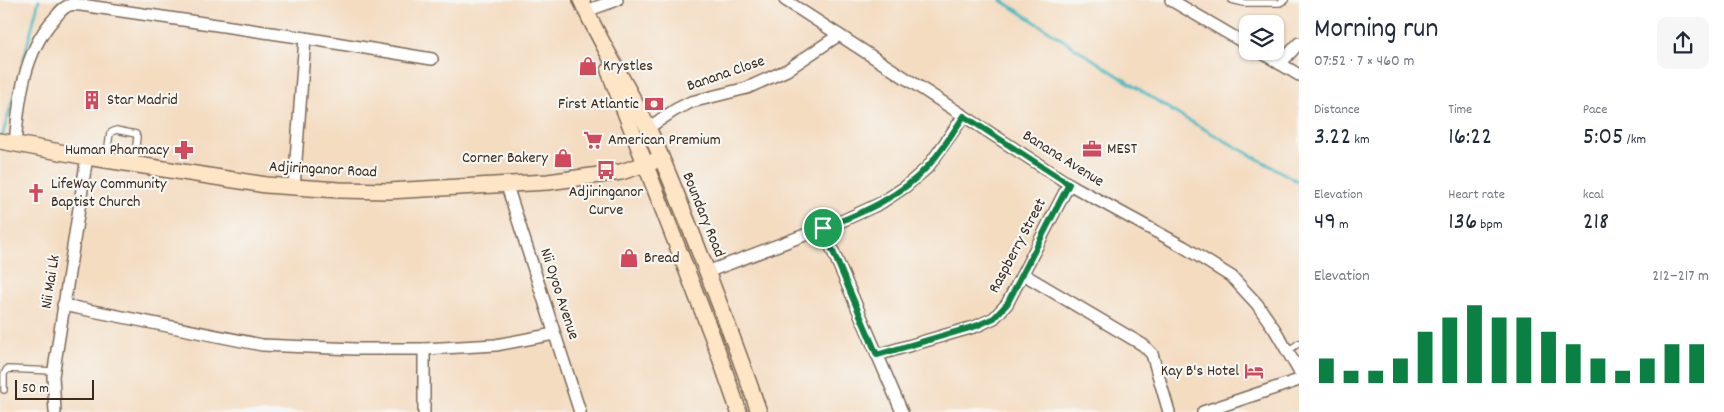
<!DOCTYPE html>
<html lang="en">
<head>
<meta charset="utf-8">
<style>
	:root { --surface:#fff; --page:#f6f6f7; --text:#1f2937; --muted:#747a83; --accent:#0b8043 }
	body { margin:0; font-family:Dekko,sans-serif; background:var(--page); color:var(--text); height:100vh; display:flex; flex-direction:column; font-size:19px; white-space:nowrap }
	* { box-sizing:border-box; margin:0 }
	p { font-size:16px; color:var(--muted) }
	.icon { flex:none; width:28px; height:28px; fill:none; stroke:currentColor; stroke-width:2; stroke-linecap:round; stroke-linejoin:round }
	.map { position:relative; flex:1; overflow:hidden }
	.panel { display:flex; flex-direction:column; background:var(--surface); width:425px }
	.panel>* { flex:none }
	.fabs { position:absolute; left:1239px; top:15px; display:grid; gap:10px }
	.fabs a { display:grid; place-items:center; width:45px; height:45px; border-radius:10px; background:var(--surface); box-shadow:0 1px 4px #0004; font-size:25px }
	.scale { position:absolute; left:15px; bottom:12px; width:79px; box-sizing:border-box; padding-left:5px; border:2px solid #3b2a1e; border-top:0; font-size:14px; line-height:18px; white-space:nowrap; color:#3b2a1e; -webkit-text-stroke:4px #f6f6f2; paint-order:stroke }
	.pin { position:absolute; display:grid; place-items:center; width:42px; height:42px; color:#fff; margin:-21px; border:2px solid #fff; border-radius:50%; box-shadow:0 1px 5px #0007 }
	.round { display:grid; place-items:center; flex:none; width:52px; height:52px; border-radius:10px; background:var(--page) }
	.overview { display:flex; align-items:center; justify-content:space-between; height:85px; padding:0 15px }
	h1 { font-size:28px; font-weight:600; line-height:38px }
	.stats { display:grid; grid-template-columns:repeat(3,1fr); gap:8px; height:85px; padding:5px 15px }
	.stats div { display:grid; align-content:center }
	.stats b { font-size:25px; font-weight:600 }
	.stats small { font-size:14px; font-weight:400 }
	.stats p { font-size:14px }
	.chart { height:140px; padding:10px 15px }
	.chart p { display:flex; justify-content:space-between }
	.chart svg { width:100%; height:90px; margin-top:5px; stroke:var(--accent); stroke-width:6 }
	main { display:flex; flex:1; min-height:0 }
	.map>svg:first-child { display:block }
</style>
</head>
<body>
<main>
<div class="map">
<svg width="1299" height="412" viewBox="0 0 1299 412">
	<rect width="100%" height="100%" fill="#f6f6f2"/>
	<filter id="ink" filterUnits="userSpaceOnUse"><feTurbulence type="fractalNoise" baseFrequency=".02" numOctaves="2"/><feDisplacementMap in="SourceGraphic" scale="10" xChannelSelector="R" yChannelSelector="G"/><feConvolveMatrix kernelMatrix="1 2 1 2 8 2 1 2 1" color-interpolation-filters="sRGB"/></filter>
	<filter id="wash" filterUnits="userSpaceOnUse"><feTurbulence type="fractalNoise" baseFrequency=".0096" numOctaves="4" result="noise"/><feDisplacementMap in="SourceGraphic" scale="20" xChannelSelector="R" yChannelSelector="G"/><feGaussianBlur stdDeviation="1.12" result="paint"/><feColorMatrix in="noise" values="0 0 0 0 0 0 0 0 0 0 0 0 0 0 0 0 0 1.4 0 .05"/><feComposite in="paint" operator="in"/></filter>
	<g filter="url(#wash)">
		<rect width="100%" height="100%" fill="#f4dcc1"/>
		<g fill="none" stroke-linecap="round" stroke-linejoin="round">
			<!-- stream -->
			<g stroke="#4ab9c2" stroke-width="3">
				<polyline points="1001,0 1179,115 1299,182"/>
				<polyline points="23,62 39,0"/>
				<polyline points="2,137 18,81"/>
			</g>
		</g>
	</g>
	<g filter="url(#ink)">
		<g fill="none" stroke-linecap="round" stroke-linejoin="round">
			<!-- lane casing -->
			<g stroke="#7c6857" stroke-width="8">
				<g id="lane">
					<polyline points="1232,0 1244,3 1280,3 1285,0"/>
					<polyline points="106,160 110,133 116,130 136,134 137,137 134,164"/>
					<polyline points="1288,351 1299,343"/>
					<polyline points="4,390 4,374 7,369 54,371"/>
				</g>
			</g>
			<!-- street casing -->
			<g stroke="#7c6857" stroke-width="14">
				<g id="street">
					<polyline points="785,0 1069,184 1184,247 1232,277 1257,304 1275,330 1299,371"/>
					<polyline points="1171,0 1248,45"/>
					<polyline points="586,11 617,0"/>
					<polyline points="1259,51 1299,75"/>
					<polyline points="1280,64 1299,43"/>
					<polyline points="648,128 675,110 691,102 747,88 787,70 839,35"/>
					<path d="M15 143C19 101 23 54 53 20 58 15 62 7 70 5 73 4 78 5 81 5L305 38 432 59"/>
					<polyline points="507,186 580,412"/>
					<polyline points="294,187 305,38"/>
					<polyline points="823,228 902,412"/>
					<polyline points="707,272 842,221 881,203 905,187 928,167 964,116"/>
					<polyline points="1023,274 1143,345 1152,354 1169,412"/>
					<polyline points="63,305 262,345 355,349 424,349 496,345 554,334"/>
					<polyline points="877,355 977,326 994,318 1007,304 1069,184"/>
					<polyline points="55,412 53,376 87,157"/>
					<polyline points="424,412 424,349"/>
					<polyline points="1203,412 1299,380"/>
				</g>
			</g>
			<!-- secondary casing -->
			<g stroke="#7c6857" stroke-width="18">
				<g id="secondary">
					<path d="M581 0C601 44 627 85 648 128 663 159 675 191 688 223 713 286 737 348 759 412"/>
					<polyline points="609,71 713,338 739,412"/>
					<polyline points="0,141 87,157 266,185 339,190 389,191 548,182 621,172 661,159"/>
				</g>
			</g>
			<!-- lane -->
			<use href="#lane" stroke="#fff" stroke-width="5.5"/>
			<!-- street -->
			<use href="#street" stroke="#fff" stroke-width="11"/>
			<!-- secondary -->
			<use href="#secondary" stroke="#fde5c5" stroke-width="15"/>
		</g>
	</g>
	<g fill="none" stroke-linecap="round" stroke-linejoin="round" filter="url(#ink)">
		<!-- route casing -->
		<g stroke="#fff" stroke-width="10">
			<path id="route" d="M964 116 1069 184 1007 304 994 318 976 326 877 355 823 228C860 214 901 197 928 166 942 151 953 132 964 116Z"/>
		</g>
		<!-- route -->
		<use href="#route" stroke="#0b8043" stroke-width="6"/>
	</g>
	<!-- icons -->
	<defs>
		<g id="shop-bare" transform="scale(1.5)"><path d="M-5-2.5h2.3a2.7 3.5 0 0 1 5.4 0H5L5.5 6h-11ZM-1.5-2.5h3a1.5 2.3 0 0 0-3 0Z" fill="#d1495b" stroke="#f6f6f2" stroke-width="2.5" paint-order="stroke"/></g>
		<g id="building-bare" transform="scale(1.5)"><path d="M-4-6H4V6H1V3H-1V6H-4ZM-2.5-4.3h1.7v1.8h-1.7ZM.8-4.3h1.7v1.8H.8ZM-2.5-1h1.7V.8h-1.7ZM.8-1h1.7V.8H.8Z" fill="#d1495b" stroke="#f6f6f2" stroke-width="2.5" paint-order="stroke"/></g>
		<g id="bank-bare" transform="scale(1.5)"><path d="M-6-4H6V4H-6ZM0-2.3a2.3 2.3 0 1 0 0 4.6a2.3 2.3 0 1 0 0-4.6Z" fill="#d1495b" stroke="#f6f6f2" stroke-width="2.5" paint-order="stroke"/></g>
		<g id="supermarket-bare" transform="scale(1.5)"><path d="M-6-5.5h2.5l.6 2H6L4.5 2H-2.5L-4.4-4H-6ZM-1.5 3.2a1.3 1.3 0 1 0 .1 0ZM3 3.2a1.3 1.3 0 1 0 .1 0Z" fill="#d1495b" stroke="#f6f6f2" stroke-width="2.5" paint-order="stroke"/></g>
		<g id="office-bare" transform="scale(1.5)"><path d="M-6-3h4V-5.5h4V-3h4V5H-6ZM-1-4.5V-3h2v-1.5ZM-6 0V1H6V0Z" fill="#d1495b" stroke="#f6f6f2" stroke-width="2.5" paint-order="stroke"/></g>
		<g id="pharmacy-bare" transform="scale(1.5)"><path d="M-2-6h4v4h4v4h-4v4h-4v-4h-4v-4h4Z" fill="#d1495b" stroke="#f6f6f2" stroke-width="2.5" paint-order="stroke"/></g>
		<g id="bus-bare" transform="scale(1.5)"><path d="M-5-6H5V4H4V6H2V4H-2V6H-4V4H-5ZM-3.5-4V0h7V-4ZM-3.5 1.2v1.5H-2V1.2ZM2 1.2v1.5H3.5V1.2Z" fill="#d1495b" stroke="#f6f6f2" stroke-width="2.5" paint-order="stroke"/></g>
		<g id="church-bare" transform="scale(1.5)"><path d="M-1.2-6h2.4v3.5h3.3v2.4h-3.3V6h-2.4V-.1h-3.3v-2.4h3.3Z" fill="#d1495b" stroke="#f6f6f2" stroke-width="2.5" paint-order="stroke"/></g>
		<g id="hotel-bare" transform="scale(1.5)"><path d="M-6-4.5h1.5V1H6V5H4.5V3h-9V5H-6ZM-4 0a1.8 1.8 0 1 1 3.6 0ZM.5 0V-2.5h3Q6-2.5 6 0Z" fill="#d1495b" stroke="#f6f6f2" stroke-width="2.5" paint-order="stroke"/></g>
	</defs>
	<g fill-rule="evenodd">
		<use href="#shop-bare" x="588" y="66"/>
		<use href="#building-bare" x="92" y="100"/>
		<use href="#bank-bare" x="654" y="104"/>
		<use href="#supermarket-bare" x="593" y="140"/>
		<use href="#office-bare" x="1092" y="149"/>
		<use href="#pharmacy-bare" x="184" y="150"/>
		<use href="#shop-bare" x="563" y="158"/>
		<use href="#bus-bare" x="606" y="170"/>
		<use href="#church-bare" x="36" y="193"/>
		<use href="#shop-bare" x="629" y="258"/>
		<use href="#hotel-bare" x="1254" y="371"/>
	</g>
	<g text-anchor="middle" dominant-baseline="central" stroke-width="4.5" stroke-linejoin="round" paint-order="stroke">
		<!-- poi labels -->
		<g font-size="16" fill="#3b2a1e" stroke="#f6f6f2" text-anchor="start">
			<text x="603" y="66">Krystles</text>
			<text x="107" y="100">Star Madrid</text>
			<text x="639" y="104" text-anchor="end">First Atlantic</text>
			<text x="608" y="140">American Premium</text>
			<text x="1107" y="149">MEST</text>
			<text x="169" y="150" text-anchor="end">Human Pharmacy</text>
			<text x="548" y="158" text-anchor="end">Corner Bakery</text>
			<text x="51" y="184">LifeWay Community<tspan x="51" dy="18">Baptist Church</tspan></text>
			<text x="606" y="192" text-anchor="middle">Adjiringanor<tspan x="606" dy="18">Curve</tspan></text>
			<text x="644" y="258">Bread</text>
			<text x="1239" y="371" text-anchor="end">Kay B's Hotel</text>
		</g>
		<!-- street labels -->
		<g font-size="16" fill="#3b2a1e" stroke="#f6f6f2">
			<text transform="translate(726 74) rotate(-19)">Banana Close</text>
			<text transform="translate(1063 159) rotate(32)">Banana Avenue</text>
			<text transform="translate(323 170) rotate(3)">Adjiringanor Road</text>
			<text transform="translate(703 215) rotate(68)">Boundary Road</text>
			<text transform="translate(1018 246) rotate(-62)">Raspberry Street</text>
			<text transform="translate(51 282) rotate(-81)">Nii Mai Lk</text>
			<text transform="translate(559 294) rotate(72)">Nii Oyoo Avenue</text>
		</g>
	</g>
</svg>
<div class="fabs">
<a><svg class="icon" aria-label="layers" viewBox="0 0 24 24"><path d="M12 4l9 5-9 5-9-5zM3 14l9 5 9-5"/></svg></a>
</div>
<div class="scale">50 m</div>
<div class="pin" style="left:823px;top:228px;background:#1e9e55"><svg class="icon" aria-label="arrive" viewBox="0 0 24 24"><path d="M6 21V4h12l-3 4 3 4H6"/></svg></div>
</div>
<section class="panel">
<div class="overview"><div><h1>Morning run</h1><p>07:52 · 7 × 460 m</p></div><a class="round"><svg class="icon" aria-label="share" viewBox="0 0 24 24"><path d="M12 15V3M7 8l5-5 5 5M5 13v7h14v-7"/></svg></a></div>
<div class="stats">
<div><p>Distance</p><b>3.22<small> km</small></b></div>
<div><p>Time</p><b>16:22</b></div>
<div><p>Pace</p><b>5:05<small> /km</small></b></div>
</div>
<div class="stats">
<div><p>Elevation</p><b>49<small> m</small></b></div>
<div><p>Heart rate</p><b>136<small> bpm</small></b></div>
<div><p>kcal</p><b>218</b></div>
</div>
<div class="chart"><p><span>Elevation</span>212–217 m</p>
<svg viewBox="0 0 160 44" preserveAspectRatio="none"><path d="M5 44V32M15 44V38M25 44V38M35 44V32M45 44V19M55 44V12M65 44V6M75 44V12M85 44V12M95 44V19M105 44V25M115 44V32M125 44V38M135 44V32M145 44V25M155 44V25"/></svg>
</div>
</section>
</main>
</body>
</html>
